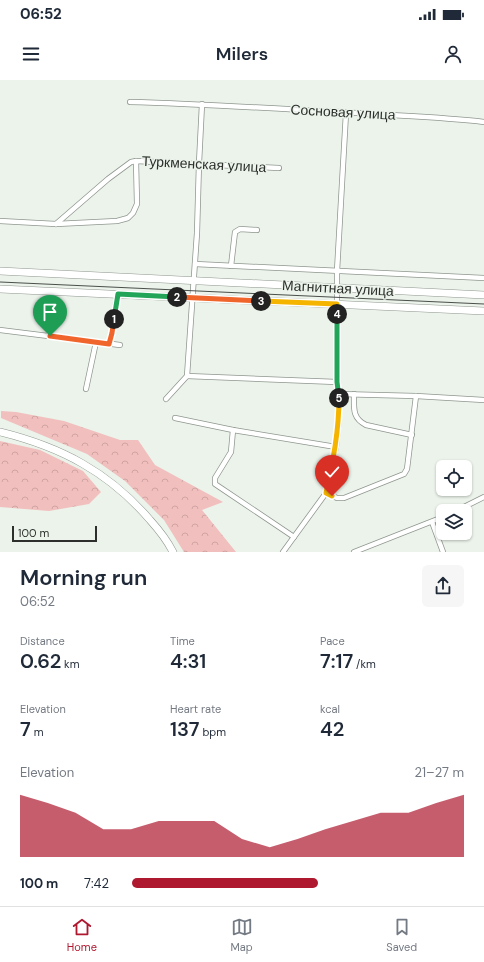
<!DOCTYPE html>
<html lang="en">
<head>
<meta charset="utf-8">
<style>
	:root { --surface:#fff; --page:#f6f6f7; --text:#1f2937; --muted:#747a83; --line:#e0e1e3; --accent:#ae1930 }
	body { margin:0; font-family:"DM Sans",sans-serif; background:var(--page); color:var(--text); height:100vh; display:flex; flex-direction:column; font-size:15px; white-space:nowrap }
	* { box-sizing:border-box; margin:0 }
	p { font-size:13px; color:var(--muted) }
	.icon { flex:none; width:22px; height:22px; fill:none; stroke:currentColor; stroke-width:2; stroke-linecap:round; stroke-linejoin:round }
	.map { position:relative; height:472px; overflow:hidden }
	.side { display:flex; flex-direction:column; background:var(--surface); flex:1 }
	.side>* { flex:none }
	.buttons { position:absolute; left:436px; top:380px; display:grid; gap:8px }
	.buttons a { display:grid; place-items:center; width:36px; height:36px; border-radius:6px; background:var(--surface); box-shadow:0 1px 3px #0004; font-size:20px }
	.scale { position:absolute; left:12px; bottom:10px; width:85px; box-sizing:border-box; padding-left:4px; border:2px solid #2c2f2c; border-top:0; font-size:11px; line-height:14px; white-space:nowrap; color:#2c2f2c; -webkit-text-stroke:3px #ebf3eb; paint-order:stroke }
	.pin { position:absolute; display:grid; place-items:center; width:34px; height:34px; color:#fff; margin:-41px -17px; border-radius:50% 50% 50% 0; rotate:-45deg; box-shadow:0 0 4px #0007 }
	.pin .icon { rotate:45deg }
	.km { position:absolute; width:20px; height:20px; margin:-10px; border-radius:50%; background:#222; color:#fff; font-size:11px; line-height:20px; text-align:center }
	.round { display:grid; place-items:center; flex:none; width:42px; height:42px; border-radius:6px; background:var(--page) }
	.overview { display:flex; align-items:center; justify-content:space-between; height:68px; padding:0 20px }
	h1 { font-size:22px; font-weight:600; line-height:30px }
	.metrics { display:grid; grid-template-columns:repeat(3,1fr); gap:6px; height:68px; padding:4px 20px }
	.metrics div { display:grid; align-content:center }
	.metrics b { font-size:20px; font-weight:600 }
	.metrics small { font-size:11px; font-weight:400 }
	.metrics p { font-size:11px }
	.chart { height:112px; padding:8px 20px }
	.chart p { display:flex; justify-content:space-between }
	.chart svg { width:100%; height:72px; margin-top:4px; fill:var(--accent); opacity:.7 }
	ul { padding:0 20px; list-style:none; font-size:13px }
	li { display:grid; grid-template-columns:64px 48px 1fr; align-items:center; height:30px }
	li i { height:10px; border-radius:5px; background:var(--accent) }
	.status { display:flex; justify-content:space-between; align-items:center; height:28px; padding:0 20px; background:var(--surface); direction:ltr }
	.status svg { height:11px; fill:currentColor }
	header { display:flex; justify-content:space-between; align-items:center; height:52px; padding:0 20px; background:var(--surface); font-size:18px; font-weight:600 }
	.menu { display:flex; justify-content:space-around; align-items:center; height:56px; border-top:1px solid var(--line); background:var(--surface); font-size:11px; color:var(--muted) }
	.menu a { display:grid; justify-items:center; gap:2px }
	.menu .active { color:var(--accent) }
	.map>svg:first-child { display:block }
</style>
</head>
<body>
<div class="status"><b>06:52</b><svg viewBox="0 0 49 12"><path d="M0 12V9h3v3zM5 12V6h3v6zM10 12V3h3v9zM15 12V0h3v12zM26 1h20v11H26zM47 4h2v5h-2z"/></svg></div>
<header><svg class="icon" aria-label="menu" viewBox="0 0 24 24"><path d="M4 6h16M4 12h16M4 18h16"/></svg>Milers<svg class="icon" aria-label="person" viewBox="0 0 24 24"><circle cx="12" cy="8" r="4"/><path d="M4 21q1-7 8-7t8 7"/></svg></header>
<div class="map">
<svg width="484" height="472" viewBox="0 0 484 472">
	<defs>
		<pattern id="forest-crowns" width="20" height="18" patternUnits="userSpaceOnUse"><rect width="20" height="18" fill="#f1bfbd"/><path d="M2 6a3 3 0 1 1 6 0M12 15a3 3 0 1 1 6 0" fill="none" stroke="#cfa4a3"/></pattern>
	</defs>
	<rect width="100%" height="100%" fill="#ebf3eb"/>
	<!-- forest -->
	<g fill="url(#forest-crowns)">
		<polygon points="1,331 16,332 64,341 120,360 138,360 155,385 223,422 202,430 236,472 184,472 164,440 125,401 87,374 1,338"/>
		<polygon points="0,361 40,370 83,391 101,412 89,424 49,431 0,427"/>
	</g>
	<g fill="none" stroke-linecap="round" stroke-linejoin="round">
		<!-- street casing -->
		<g stroke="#8f968f" stroke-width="6">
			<g id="street">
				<path d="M130 22C206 24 282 29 357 33 399 36 442 37 484 42"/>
				<polyline points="0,141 56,144 117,141 128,138 133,133 137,124 136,81"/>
				<polyline points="56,144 108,99 131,82 136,81 279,88"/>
				<polyline points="195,184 484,198"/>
				<polyline points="231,186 235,152 240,149 257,150"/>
				<polyline points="0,250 120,265"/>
				<polyline points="109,264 112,253 117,214"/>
				<polyline points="187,296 337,302"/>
				<polyline points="86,309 96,262"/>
				<polyline points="338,314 416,316 484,320"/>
				<path d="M354 314C354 328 352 338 366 345L412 355"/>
				<polyline points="166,319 187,296 197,153 199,83 202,24"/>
				<polyline points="175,338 233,350 336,367"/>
				<polyline points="233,350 231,372 215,398 215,404 294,457"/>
				<polyline points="326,413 337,418 344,418 404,394 407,389 416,316"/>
				<polyline points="456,431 484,417"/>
				<polyline points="432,442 443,472"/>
				<polyline points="283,472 326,413 336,367 339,339 337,302 337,191 346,33"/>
				<polyline points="354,472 443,437"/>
			</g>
		</g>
		<!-- primary casing -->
		<g stroke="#8f968f" stroke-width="8">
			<g id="primary">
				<polyline points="0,191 484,215"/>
				<polyline points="0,209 484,231"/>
				<path d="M0 352C61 367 109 392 150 440 159 450 167 460 173 472"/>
			</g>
		</g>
		<!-- street -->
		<use href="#street" stroke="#fff" stroke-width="4.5"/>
		<!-- primary -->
		<use href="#primary" stroke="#fff" stroke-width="7"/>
		<!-- tram -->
		<polyline stroke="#4a4e4a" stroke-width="1" points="0,202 484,224"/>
	</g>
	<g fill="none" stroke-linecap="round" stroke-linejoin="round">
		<!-- split-1 casing -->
		<g stroke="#fff" stroke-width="8">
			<polyline id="split-1" points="50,256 109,264 112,253 114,239"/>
		</g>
		<!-- split-2 casing -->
		<g stroke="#fff" stroke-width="8">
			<polyline id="split-2" points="114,239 118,214 177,217"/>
		</g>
		<!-- split-3 casing -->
		<g stroke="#fff" stroke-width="8">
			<polyline id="split-3" points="177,217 261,221"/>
		</g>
		<!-- split-4 casing -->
		<g stroke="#fff" stroke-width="8">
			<polyline id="split-4" points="261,221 337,224 337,234"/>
		</g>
		<!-- split-5 casing -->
		<g stroke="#fff" stroke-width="8">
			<polyline id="split-5" points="337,234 337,302 339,318"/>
		</g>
		<!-- split-6 casing -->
		<g stroke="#fff" stroke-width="8">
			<path id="split-6" d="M332 416 326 413C333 381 339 351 339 318"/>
		</g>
		<!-- split-1 -->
		<use href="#split-1" stroke="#f0652b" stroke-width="5"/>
		<!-- split-2 -->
		<use href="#split-2" stroke="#22a559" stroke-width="5"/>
		<!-- split-3 -->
		<use href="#split-3" stroke="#f0652b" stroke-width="5"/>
		<!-- split-4 -->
		<use href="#split-4" stroke="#f5b400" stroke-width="5"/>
		<!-- split-5 -->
		<use href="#split-5" stroke="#22a559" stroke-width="5"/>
		<!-- split-6 -->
		<use href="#split-6" stroke="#f5b400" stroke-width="5"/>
	</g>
	<g text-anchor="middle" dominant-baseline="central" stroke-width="3" stroke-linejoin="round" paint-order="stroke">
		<!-- street labels -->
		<g font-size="14" fill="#2c2f2c" stroke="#ebf3eb">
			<text transform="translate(343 32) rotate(3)">Сосновая улица</text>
			<text transform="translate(204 84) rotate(3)">Туркменская улица</text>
			<text transform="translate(338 208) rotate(3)">Магнитная улица</text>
		</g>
	</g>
</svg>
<div class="buttons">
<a><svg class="icon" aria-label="locate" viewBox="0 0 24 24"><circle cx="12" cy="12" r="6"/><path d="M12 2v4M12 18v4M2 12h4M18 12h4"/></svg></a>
<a><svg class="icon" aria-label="layers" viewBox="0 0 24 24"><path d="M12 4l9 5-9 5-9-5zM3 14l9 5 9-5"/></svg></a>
</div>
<div class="scale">100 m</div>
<div class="pin" style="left:50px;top:256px;background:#1e9e55"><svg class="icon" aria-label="arrive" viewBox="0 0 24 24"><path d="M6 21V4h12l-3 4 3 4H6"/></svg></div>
<div class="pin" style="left:332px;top:416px;background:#d93025"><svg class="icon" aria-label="check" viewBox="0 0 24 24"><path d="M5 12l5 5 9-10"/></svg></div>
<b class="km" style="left:114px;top:239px">1</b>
<b class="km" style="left:177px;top:217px">2</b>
<b class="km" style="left:261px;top:221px">3</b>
<b class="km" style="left:337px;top:234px">4</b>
<b class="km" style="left:339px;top:318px">5</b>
</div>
<section class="side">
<div class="overview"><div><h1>Morning run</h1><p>06:52</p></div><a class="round"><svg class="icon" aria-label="share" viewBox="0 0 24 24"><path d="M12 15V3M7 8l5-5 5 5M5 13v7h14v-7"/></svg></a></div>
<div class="metrics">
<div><p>Distance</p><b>0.62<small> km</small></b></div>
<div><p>Time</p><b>4:31</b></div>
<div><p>Pace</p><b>7:17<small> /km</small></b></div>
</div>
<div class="metrics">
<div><p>Elevation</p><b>7<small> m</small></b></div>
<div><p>Heart rate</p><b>137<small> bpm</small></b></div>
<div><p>kcal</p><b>42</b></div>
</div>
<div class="chart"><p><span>Elevation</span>21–27 m</p>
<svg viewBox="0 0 160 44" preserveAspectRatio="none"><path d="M0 44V6L10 11L20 17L30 27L40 27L50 22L60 22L70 22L80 33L90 38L100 33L110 27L120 22L130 17L140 17L150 11L160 6V44z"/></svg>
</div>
<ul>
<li><b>100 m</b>7:42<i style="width:56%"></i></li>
</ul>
</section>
<nav class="menu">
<a class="active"><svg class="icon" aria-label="home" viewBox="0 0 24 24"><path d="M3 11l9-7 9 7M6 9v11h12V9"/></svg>Home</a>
<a><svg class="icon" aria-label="map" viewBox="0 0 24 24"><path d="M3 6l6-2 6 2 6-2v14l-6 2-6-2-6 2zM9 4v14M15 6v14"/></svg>Map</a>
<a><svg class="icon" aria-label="saved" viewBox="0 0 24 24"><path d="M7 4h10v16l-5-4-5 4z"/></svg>Saved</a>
</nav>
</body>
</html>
